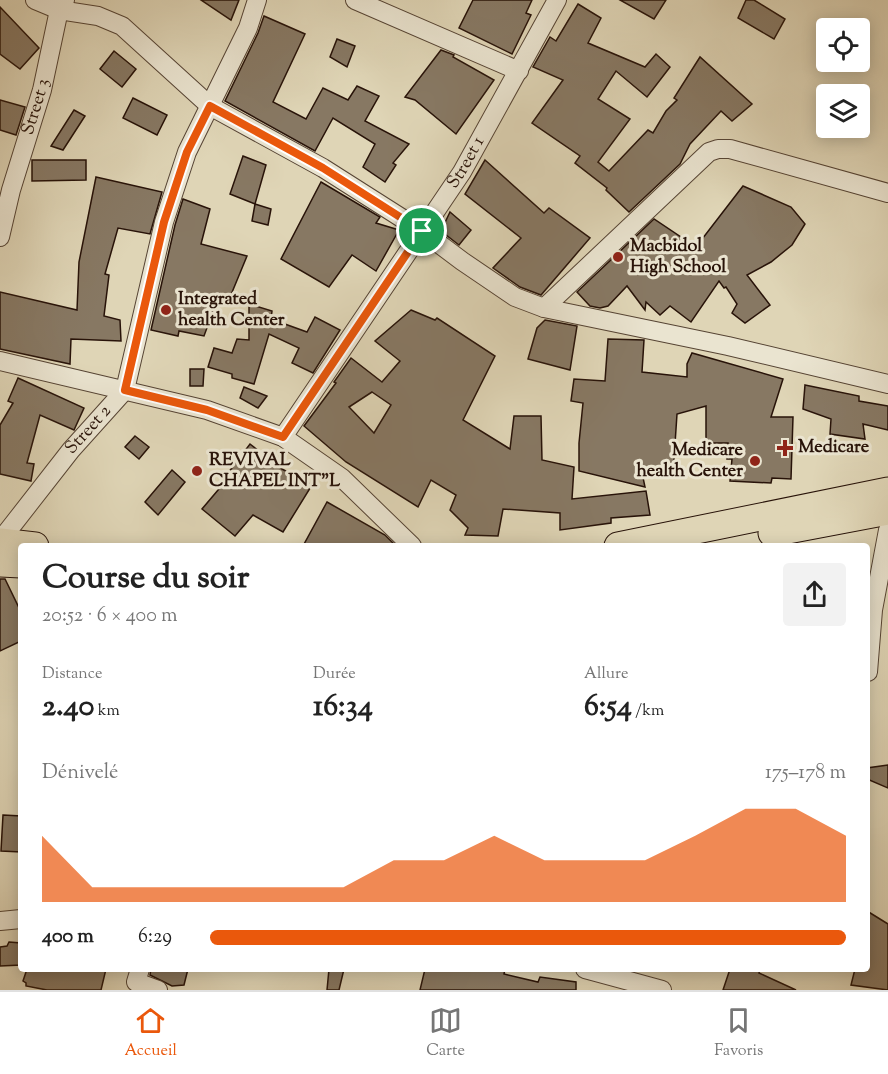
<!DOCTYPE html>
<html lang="fr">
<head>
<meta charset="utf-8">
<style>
	:root { --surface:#fff; --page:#f2f2f2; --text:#222; --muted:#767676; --line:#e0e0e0; --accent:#ea580c }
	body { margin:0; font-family:"Sorts Mill Goudy",serif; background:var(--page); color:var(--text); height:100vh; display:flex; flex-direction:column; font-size:22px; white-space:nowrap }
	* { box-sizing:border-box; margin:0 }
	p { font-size:20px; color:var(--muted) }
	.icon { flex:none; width:33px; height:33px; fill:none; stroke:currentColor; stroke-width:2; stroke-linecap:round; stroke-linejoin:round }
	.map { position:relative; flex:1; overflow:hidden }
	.sheet { position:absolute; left:18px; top:543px; width:852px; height:429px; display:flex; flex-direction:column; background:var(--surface); border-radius:6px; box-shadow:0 3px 15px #0003 }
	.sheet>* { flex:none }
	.fabs { position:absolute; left:816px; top:18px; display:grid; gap:12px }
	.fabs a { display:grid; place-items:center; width:54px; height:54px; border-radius:6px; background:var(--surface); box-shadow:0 3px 15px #0003; font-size:30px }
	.pin { position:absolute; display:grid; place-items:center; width:51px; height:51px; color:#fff; margin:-26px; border:3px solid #fff; border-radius:50%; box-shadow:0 2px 6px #0007 }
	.round { display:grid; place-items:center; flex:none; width:63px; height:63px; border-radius:6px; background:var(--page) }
	.summary { display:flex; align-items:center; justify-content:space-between; height:102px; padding:0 24px }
	h1 { font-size:33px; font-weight:700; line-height:45px }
	.metrics { display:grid; grid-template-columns:repeat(3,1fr); gap:9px; height:102px; padding:6px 24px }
	.metrics div { display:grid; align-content:center }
	.metrics b { font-size:30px; font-weight:700 }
	.metrics small { font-size:16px; font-weight:400 }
	.metrics p { font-size:16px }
	.chart { height:168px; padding:12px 24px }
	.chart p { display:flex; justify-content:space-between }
	.chart svg { width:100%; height:108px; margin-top:6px; fill:var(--accent); opacity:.7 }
	ul { padding:0 24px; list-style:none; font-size:20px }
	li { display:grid; grid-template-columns:96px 72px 1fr; align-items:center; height:45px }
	li i { height:15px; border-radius:8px; background:var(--accent) }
	.tab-bar { display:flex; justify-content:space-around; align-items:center; height:84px; border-top:2px solid var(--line); background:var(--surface); font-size:16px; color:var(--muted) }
	.tab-bar a { display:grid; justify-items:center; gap:3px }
	.tab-bar .current { color:var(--accent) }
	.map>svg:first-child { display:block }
</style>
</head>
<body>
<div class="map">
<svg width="888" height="990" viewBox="0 0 888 990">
	<rect width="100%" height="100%" fill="#dfd5b6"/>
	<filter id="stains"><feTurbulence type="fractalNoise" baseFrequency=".00333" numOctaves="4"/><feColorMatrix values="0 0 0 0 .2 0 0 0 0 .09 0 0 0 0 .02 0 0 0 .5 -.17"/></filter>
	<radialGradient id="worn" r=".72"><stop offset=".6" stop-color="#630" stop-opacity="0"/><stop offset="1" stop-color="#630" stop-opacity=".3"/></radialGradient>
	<!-- building -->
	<g fill="#877863" stroke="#281309" stroke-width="1.5" fill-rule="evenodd">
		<polygon points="201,0 239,0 231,20"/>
		<polygon points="473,0 532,0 526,13 531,15 512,54 459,28"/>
		<polygon points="620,0 666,0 654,19"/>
		<polygon points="746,0 754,0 785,19 774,39 738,18"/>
		<polygon points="578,4 601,18 588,43 645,67 656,54 670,67 647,97 616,71 598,99 630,119 598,162 609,171 648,130 653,133 666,111 677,100 674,98 700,57 752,104 732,121 721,111 690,144 680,164 629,212 606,190 607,188 575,163 580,156 532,123 563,80 533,67 550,37 556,41"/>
		<polygon points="0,7 39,48 20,69 0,54"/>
		<polygon points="264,16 305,34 273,102 306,119 323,88 348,100 357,86 379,96 365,121 409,144 393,163 396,165 385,182 363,167 375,144 333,118 315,151 225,101 258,33"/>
		<polygon points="337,39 355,46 347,67 330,57"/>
		<polygon points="441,50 454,55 453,57 494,80 456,134 415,100 405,97"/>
		<polygon points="114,51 136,69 122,87 100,69"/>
		<polygon points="133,98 167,115 157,135 123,118"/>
		<polygon points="0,100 25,107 16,135 0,130"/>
		<polygon points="74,110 85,116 63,150 51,146"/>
		<polygon points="243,156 266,165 255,204 230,194"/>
		<polygon points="32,160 86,160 86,180 32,181"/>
		<polygon points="485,160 544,213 549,208 590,238 541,295 520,287 493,268 521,238 465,194"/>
		<polygon points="96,177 162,192 150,234 118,228 105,274 109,275 104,316 120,320 121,341 71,339 70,364 0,349 0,292 77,310 79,262"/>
		<polygon points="321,182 380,217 376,223 399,230 376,271 352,255 329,287 281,259"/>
		<polygon points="743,186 791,207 805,224 792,245 771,262 747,275 770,305 745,323 732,313 737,304 726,287 724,288 719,281 691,322 670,306 660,315 646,302 645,310 627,286 608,306 600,308 590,306 577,292 654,219 696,247"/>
		<polygon points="183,199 210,209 201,244 247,256 228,302 218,298 204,336 179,331 178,336 151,330 175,225"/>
		<polygon points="255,204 271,209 268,225 252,221"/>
		<polygon points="450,212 471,230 459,245 441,231"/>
		<polygon points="249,304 272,311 271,319 307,332 315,317 340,330 313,373 292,363 299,348 269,334 254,384 232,378 232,374 208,367 214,348 232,353 237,339 249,340"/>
		<path d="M411 310 435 320 437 318 495 356 463 420 510 449 514 416H541L542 460 574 467 572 499 646 491 650 515 611 518V523L560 530V513L503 509 498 536 465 535 468 528 450 510 456 495 431 480 418 507 346 462 304 426 336 383 334 382 351 358 382 382 400 361 375 341ZM372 392 391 405 374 433 349 407Z"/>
		<polygon points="545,320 577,326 570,370 528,359 537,328"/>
		<polygon points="608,339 644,340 642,372 687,377 687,364 692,353 783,379 771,417 793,417 791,479 772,478 771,483 730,481 732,459 727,459 728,443 706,443 706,406 677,414 673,474 641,468 645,487 579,471 579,443 583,403 571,401 574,379 605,381"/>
		<polygon points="190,369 204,369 203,386 190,386"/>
		<polygon points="18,378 84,408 74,430 40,415 27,463 34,464 31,481 0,474 0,425 13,403 8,401"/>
		<polygon points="805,385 859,396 859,401 888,406 888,430 863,424 865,439 830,434 831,419 803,409"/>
		<polygon points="244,387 267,396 258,408 240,398"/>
		<polygon points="135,436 149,447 139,459 125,447"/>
		<polygon points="250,444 282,469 312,485 283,532 253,515 235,536 202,509 224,483 222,481"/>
		<polygon points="172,470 185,482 158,515 145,502"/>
		<polygon points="327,502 385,535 396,546 303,546"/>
		<polygon points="0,579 5,579 21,612 21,641 0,651"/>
		<polygon points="888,765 888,788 867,779 867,768"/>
		<polygon points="3,815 21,816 21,852 1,851"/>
		<polygon points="867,911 888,924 888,990 851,985 855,969 867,969"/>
		<polygon points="9,942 21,943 21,965 0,966 0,947 7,946"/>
		<polygon points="27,969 106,969 101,990 47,990 26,986 26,983 23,981"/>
		<polygon points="151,969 188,969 184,985 172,986 150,975"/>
		<polygon points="329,969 344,969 339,990 327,990"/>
		<polygon points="425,969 505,969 504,974 538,982 540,977 576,982 576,990 420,990"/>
		<polygon points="730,969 760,969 759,973 796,990 723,990"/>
	</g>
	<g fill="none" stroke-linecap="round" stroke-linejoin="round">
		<!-- minor casing -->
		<g stroke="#564434" stroke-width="20">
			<g id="minor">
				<polyline points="35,0 59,10 98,16 122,26 210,106 323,168 422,231 462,261 515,297 544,308 728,346 888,384"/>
				<polyline points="355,0 519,71"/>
				<path id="s1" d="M0 237 11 190 42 90 59 10 65 0"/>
				<polyline points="544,308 709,152 718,149 730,149 888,193"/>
				<polyline points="0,361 207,410 283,437 342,478 412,546"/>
				<path id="s2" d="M283 437 462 172 557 0"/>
				<path id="s3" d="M0 541 71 450 125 390 164 222 187 152 248 28 257 0"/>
				<polyline points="868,672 873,610 888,530"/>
				<polyline points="0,921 21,919"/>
				<polyline points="140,969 136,982 158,990"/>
				<polyline points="585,969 662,990"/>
			</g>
		</g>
		<!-- highway casing -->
		<g stroke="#281309" stroke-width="29">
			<g id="highway">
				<polyline points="772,533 888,511"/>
				<polyline points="0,542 35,546"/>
				<polyline points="618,546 888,491"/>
				<polyline points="0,563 21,564"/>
			</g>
		</g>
		<!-- minor -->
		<use href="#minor" stroke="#eae4d0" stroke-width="18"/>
		<!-- highway -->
		<use href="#highway" stroke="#dfd5b6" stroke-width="27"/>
	</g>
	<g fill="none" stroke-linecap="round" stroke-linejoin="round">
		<!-- route casing -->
		<g stroke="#fff" stroke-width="12">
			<polygon id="route" points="210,106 323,168 422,231 283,437 207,410 125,390 164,222 187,152"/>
		</g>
		<!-- route -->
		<use href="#route" stroke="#ea580c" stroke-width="8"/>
	</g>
	<!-- markers -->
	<g fill="#8f2418" stroke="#eae4d0" stroke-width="2">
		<circle cx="618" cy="257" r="6"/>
		<circle cx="166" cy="310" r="6"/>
		<path d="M782 439h6v6h6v6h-6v6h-6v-6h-6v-6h6z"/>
		<circle cx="755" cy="461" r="6"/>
		<circle cx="197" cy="471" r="6"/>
	</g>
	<g text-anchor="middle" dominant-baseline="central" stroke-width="6" stroke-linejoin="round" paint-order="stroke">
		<!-- street labels -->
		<g font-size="18" fill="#281309" stroke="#eae4d0">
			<text stroke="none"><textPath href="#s1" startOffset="135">Street 3</textPath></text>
			<text stroke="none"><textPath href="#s2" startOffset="330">Street 1</textPath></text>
			<text stroke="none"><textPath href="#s3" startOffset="142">Street 2</textPath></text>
		</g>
		<!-- poi labels -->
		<g font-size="18" font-weight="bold" fill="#281309" stroke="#eae4d0" text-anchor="start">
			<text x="630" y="247">Macbidol<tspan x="630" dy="21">High School</tspan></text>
			<text x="178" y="300">Integrated<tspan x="178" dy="21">health Center</tspan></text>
			<text x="798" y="448">Medicare</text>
			<text x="743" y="451" text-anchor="end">Medicare<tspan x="743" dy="21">health Center</tspan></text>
			<text x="209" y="461">REVIVAL<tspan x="209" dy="21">CHAPEL INT"L</tspan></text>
		</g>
	</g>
	<rect width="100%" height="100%" filter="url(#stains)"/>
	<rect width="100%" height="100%" fill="url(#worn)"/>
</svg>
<div class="fabs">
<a><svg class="icon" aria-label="locate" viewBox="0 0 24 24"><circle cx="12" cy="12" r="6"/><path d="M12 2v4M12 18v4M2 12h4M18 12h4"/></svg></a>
<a><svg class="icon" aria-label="layers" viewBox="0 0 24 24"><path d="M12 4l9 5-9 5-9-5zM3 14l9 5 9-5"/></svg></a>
</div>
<div class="pin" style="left:422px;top:231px;background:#1e9e55"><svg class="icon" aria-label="arrive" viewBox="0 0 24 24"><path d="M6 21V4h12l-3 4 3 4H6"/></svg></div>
<section class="sheet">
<div class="summary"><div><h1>Course du soir</h1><p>20:52 · 6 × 400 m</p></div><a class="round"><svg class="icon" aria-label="share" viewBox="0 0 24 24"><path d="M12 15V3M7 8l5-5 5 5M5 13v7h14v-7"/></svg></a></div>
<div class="metrics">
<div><p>Distance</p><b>2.40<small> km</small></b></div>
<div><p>Durée</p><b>16:34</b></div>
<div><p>Allure</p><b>6:54<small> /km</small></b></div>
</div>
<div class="chart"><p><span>Dénivelé</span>175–178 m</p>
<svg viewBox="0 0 160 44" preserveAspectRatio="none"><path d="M0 44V17L10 38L20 38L30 38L40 38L50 38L60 38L70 27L80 27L90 17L100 27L110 27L120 27L130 17L140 6L150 6L160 17V44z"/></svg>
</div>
<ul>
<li><b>400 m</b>6:29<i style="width:100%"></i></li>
</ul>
</section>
</div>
<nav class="tab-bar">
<a class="current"><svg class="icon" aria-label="home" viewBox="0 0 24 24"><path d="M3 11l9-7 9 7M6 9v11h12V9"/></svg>Accueil</a>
<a><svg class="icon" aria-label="map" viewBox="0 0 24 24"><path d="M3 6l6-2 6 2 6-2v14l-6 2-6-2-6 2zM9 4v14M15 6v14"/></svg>Carte</a>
<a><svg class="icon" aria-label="saved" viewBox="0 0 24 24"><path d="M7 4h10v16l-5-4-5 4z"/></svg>Favoris</a>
</nav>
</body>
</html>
